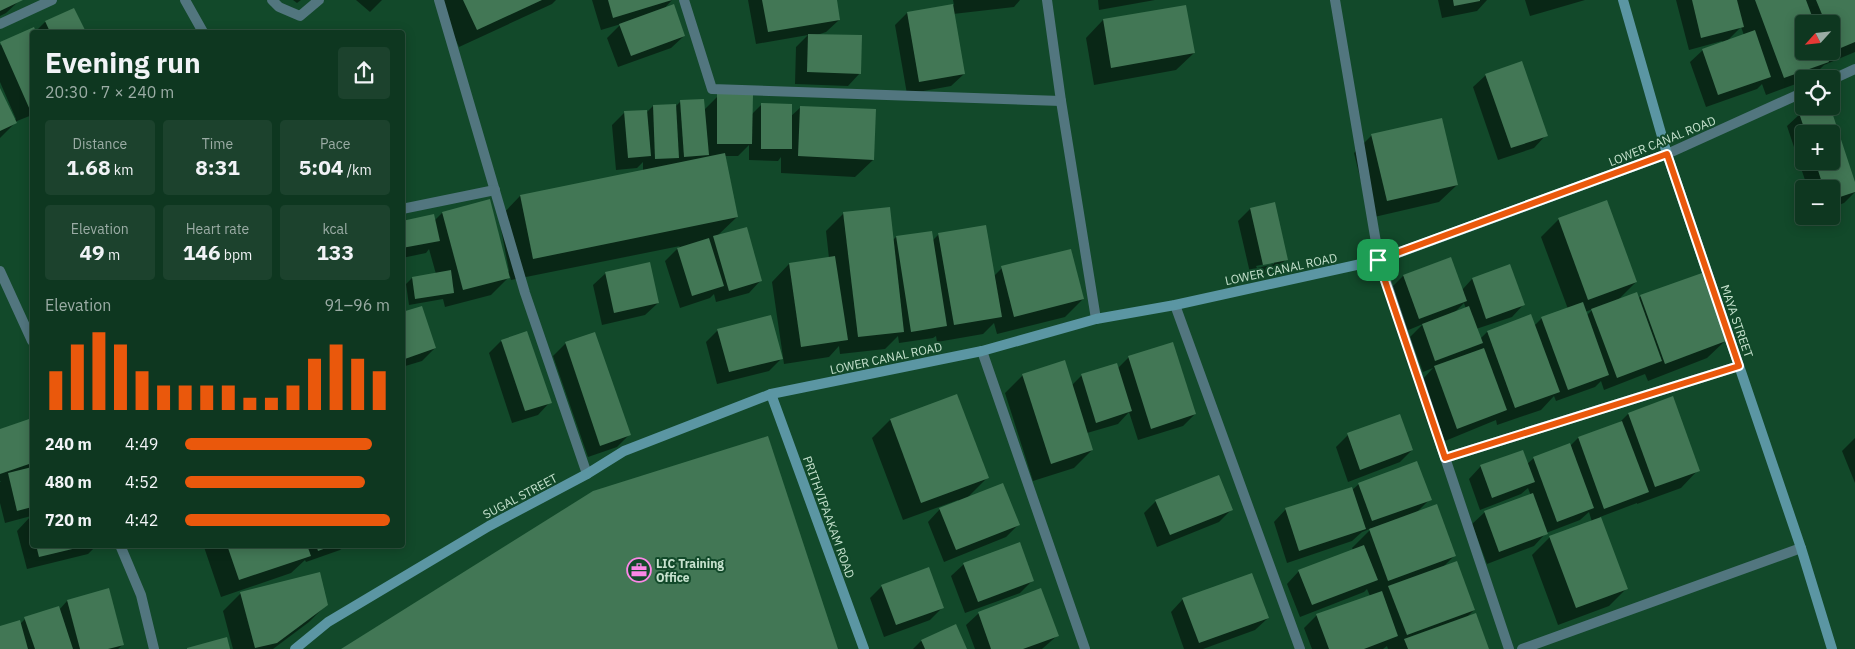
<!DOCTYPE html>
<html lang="en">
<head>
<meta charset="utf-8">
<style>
	:root { --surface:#0e3720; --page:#1c422d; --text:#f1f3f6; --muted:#9baca5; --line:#2e513e; --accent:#ea580c }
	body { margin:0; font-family:"IBM Plex Sans",sans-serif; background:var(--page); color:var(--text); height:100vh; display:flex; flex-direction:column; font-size:19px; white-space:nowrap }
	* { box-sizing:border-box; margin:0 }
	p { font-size:16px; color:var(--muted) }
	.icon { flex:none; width:28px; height:28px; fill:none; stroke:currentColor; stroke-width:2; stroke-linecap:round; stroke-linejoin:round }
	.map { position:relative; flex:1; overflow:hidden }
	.side { position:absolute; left:30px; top:30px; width:375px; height:518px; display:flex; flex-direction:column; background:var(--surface); border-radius:5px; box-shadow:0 2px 12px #0003,0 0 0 1px var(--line) }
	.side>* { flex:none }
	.needle { width:32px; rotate:243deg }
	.tools { position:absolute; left:1795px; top:15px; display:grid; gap:10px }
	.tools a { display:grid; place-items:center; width:45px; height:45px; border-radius:5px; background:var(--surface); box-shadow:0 2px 12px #0003,0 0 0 1px var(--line); font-size:25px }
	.pin { position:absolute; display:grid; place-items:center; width:42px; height:42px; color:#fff; margin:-21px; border-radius:10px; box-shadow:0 2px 8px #0006 }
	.round { display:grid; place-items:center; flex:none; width:52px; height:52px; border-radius:5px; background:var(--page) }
	.headline { display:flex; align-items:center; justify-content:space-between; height:85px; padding:0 15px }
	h1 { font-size:28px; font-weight:700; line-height:38px }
	.figures { display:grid; grid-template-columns:repeat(3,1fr); gap:8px; height:85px; padding:5px 15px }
	.figures div { display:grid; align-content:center; border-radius:5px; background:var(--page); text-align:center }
	.figures b { font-size:21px; font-weight:700 }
	.figures small { font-size:14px; font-weight:400 }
	.figures p { font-size:14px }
	.chart { height:140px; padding:10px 15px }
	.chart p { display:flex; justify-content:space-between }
	.chart svg { width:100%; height:90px; margin-top:5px; stroke:var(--accent); stroke-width:6 }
	ul { padding:0 15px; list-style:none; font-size:16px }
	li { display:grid; grid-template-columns:80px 60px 1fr; align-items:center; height:38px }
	li i { height:12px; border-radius:6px; background:var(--accent) }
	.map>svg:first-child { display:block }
</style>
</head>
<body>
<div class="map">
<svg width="1855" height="649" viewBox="0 0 1855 649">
	<rect width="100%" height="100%" fill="#12492a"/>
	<!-- shadow -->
	<g fill="#0007" fill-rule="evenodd">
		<polygon points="0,0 18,0 19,1 6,13 0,16"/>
		<polygon points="293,0 301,0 297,3"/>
		<polygon points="356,0 382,0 370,12"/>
		<polygon points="438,0 556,0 552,4 459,47"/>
		<polygon points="592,0 672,0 663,10 684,36 671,48 618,67 607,38 621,24 601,30"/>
		<polygon points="748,0 835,0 839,20 826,32 817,35 860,73 848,86 795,84 796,47 808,35 756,44"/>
		<polygon points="953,0 1020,0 1014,7 953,14 964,74 951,86 907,94 895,25 907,13 954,5"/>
		<polygon points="1098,0 1155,0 1099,10"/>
		<polygon points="1438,0 1487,0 1477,11 1442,18"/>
		<polygon points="1525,0 1585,0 1530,16"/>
		<path d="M1676 0H1855V52L1824 65 1810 79H1804V81L1766 95 1762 84 1757 89 1706 107 1690 62 1703 50 1723 43 1722 41 1689 50ZM1804 24H1831V51H1804ZM1741 27 1744 35 1727 41Z"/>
		<polygon points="74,10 84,32 35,32 45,22"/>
		<polygon points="1103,20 1194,53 1176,70 1094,85 1086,38"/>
		<polygon points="34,29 35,32 32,32 32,115 17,121 0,138 0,90 14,120 16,119 0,82 0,45"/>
		<polygon points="1486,75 1546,135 1534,148 1498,160 1473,87"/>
		<polygon points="718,96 751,115 762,104 790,117 801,107 873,160 855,177 781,173 781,157 778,161 749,160 749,145 738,156 724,156 737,217 717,236 761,280 749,293 716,302 714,294 710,298 680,308 665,261 680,246 511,280 510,276 491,295 445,307 443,299 409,305 406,284 412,278 436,274 429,249 426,253 402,258 402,222 434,221 442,213 489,201 507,272 509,271 499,218 520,196 643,171 643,162 637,168 616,170 612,125 625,112 646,113 653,106 676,106 680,102 704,110"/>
		<path d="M1822 106 1855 186V192L1844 203 1831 208V189H1808L1787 126 1800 114ZM1804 134H1831V161H1804Z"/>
		<polygon points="1372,135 1457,185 1439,202 1370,218 1354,153"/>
		<path d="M1274 203 1286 259 1274 272 1251 277 1238 221 1250 209ZM1274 262V264L1257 268 1256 266Z"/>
		<polygon points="844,213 892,241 896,237 932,241 939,234 994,276 1002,268 1083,299 1065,317 997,334 994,323 983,334 937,342 936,336 933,338 899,343 898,336 885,349 840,354 839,346 829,357 784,364 772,282 789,264 829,258 826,231"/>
		<path d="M1559 219 1636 282 1617 301 1638 299 1641 296 1725 341 1707 358 1648 381 1645 374 1604 390 1601 381 1595 387 1556 401 1554 396 1541 410 1497 425 1496 420 1445 441 1422 380 1433 368 1423 372 1410 337 1423 324 1406 331 1391 288 1403 276 1450 259 1462 290 1472 279 1510 266 1524 304 1512 317 1476 329 1480 339 1487 332 1531 316 1534 326 1542 318 1568 309 1541 237ZM1464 303 1466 309 1453 314ZM1593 309 1586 316 1585 312Z"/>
		<polygon points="606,273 658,303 645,315 602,325 593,285"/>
		<polygon points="402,314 435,348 422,361 402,367"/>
		<polygon points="718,330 782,358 769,371 717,384 706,342"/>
		<polygon points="501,341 550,402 538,415 512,423 489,353"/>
		<polygon points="566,343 629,435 617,447 588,457 553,356"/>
		<polygon points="1129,357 1195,414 1183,426 1138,440 1129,412 1118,424 1087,433 1092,450 1074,468 1033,481 1005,393 1023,375 1072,385 1082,375 1117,369"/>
		<polygon points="957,396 987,478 966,499 1018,525 1006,537 944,562 928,522 940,509 959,502 958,500 903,520 872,438 890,420"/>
		<polygon points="1672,398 1698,470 1681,488 1637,504 1637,503 1600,517 1626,589 1609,606 1558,625 1532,555 1550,537 1592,522 1589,512 1580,520 1546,533 1534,546 1487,564 1472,524 1485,512 1531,496 1528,488 1521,494 1480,510 1469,479 1481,466 1527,464 1534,458 1570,446 1578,438 1619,423 1628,414"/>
		<polygon points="32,420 32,545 97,545 88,554 27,569 17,531 31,516 5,523 0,503 0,482 1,481 0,481 0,430"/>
		<polygon points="1348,435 1412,450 1400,462 1348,482 1336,447"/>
		<polygon points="1855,438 1855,483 1842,451"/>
		<polygon points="1359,484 1430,499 1416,513 1454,556 1443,567 1474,610 1466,618 1488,649 1388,649 1387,646 1383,649 1312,649 1304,628 1317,615 1370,596 1367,589 1364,592 1300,617 1287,584 1299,571 1353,550 1352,548 1372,528 1362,532 1352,541 1287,563 1274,522 1286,509 1352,490"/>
		<polygon points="1156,501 1231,510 1219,522 1157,547 1144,513"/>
		<polygon points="207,545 346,545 340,550 306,562 305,560 291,573 221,597 204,547"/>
		<polygon points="964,564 1032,581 1020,593 965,613 951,576"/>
		<polygon points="882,586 943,607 930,620 884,637 870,598"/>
		<polygon points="108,590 123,644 118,649 0,649 0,627 20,624 25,619 59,610 67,601"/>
		<polygon points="241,593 327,604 309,622 273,649 233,649 223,611"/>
		<polygon points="1183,599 1268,618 1255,630 1203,649 1184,649 1171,612"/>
		<polygon points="979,613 1058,635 1042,649 975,649 966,625"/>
		<polygon points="955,625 966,649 913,649 921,641"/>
	</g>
	<!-- building -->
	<g fill="#427755">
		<polygon points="0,0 23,0 0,11"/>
		<polygon points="463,0 542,0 477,30"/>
		<polygon points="608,0 672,0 613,18"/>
		<polygon points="762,0 837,0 840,20 768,32"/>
		<polygon points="1453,0 1480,0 1480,1 1454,6"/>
		<polygon points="1692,0 1737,0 1744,27 1701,38"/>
		<polygon points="1755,0 1806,0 1815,24 1804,24 1804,51 1825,51 1829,62 1784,78"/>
		<polygon points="1816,0 1855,0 1855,42 1836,50 1831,38 1831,24 1826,24"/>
		<polygon points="674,4 685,36 631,56 619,24"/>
		<polygon points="953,4 965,74 919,82 907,12"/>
		<polygon points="1186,5 1195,53 1111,68 1103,19"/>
		<polygon points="74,8 86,32 50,32 45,21"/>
		<polygon points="34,27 36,32 32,32 32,109 30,110 0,42"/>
		<polygon points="1755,30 1771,77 1718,95 1702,49"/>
		<polygon points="808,34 862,35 861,74 807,72"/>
		<polygon points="1522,61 1548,136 1511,148 1485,74"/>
		<polygon points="0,88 17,123 0,131"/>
		<polygon points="717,94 753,94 752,144 717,144"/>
		<polygon points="704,99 709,155 684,157 680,100"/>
		<polygon points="761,103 792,104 792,149 761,149"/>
		<polygon points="676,104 679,158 655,159 653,105"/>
		<polygon points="800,106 876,109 874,160 798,156"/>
		<polygon points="1818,106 1830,106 1855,182 1855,192 1831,200 1831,189 1824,189 1815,161 1831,161 1831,134 1806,134 1799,113"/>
		<polygon points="647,110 651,156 628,158 624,111"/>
		<polygon points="1442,118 1458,185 1387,201 1371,134"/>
		<polygon points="725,153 738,217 533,259 520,195"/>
		<polygon points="490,199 510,278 463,290 442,212"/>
		<polygon points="1607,200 1637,282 1588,300 1558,218"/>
		<polygon points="1275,202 1288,260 1263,265 1250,208"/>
		<polygon points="890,207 904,332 858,337 843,212"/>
		<polygon points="434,214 440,241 402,248 402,221"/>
		<polygon points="986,225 1002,317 954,325 938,233"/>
		<polygon points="747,227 762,281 729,291 713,236"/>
		<polygon points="932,231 947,326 911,332 896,236"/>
		<polygon points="709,238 724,286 692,296 677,248"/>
		<polygon points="1071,249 1084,299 1014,317 1001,266"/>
		<polygon points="835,256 848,340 801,347 789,263"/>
		<polygon points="1451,257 1467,301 1419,319 1403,275"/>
		<polygon points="650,262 659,303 614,313 605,272"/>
		<polygon points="1510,264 1525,305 1486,319 1472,278"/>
		<polygon points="451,270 454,293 415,299 412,277"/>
		<polygon points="1702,273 1726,341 1665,364 1640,295"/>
		<polygon points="1637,292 1662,361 1617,378 1591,309"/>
		<polygon points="1583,302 1609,375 1568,390 1541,317"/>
		<polygon points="422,306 436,348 402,360 402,312"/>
		<polygon points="1469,306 1483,343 1435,361 1422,324"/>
		<polygon points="1531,314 1560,392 1515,408 1487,331"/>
		<polygon points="771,315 783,359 729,372 717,329"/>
		<polygon points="527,331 552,403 525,411 501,340"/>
		<polygon points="595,332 631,435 600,446 565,342"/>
		<polygon points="1173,342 1196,414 1151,429 1128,356"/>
		<polygon points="1484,348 1507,410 1457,429 1434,366"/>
		<polygon points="1065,360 1093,450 1051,464 1022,374"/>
		<polygon points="1117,363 1132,411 1096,423 1081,374"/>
		<polygon points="957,394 989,478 921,503 890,419"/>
		<polygon points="1673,396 1700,471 1655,487 1628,413"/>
		<polygon points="1400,414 1413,450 1360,470 1347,433"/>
		<polygon points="32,418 32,463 0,474 0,429"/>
		<polygon points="1622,421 1649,492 1604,509 1578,437"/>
		<polygon points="768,436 838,649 341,649 593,491"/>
		<polygon points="1570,443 1594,508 1557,522 1533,457"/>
		<polygon points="1523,450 1535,482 1492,498 1480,465"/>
		<polygon points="1417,461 1432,500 1372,521 1358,483"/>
		<polygon points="32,467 32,507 17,511 8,473"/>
		<polygon points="1219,475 1233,510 1170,535 1155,500"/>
		<polygon points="1003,483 1020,525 956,550 939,508"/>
		<polygon points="1352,487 1366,529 1299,551 1285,508"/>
		<polygon points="1533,493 1548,534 1499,552 1484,511"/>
		<polygon points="1437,504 1456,556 1388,581 1369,529"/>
		<polygon points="1601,517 1628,589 1576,608 1549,536"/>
		<polygon points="1020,542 1034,581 978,602 963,563"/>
		<polygon points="36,545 85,545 85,546 39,557"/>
		<polygon points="227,545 307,545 311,556 239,580"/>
		<polygon points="316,545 334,545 318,551"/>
		<polygon points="1364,545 1378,580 1312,605 1298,570"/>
		<polygon points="1457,561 1475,610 1407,635 1388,586"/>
		<polygon points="929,567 944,608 896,625 881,585"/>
		<polygon points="320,572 328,605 277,643 255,648 240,592"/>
		<polygon points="1252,573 1269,618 1199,643 1182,598"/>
		<polygon points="109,588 124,645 108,649 80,649 67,600"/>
		<polygon points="1041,588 1059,636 1023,649 991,649 978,612"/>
		<polygon points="1382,591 1398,636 1364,649 1329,649 1316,614"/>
		<polygon points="59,606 73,649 35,649 24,617"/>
		<polygon points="1476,613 1489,649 1408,649 1404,639"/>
		<polygon points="20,620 28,649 0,649 0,626"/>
		<polygon points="956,624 967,649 925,649 921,640"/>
		<polygon points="227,637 230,649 187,649 187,648"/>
	</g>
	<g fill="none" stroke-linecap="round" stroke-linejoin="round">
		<!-- street -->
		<g stroke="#52767f" stroke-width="10">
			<polyline points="185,0 203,32"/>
			<polyline points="272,0 279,7 300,16 319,0"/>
			<polyline points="439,0 525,293 587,474"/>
			<polyline points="684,0 712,89 1061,101"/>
			<polyline points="1047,0 1061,101 1096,319"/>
			<polyline points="1335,0 1379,260 1509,649"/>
			<polyline points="0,24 52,0"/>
			<polyline points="1831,80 1855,69"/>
			<polyline points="1667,154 1804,92"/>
			<polyline points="402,209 495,190"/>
			<polyline points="0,271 32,341"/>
			<polyline points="1175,305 1300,649"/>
			<polyline points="982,351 1085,649"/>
			<polyline points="1445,458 1739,366"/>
			<polyline points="120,545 141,595 154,649"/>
			<polyline points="1522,649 1801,548"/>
		</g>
		<!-- secondary -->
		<g stroke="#5b96a3" stroke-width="10">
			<polyline points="1623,0 1667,154 1801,548 1832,649"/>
			<polyline points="771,394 864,649"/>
			<polyline points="295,649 328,622 489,526 587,474 624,451 771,394 982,351 1096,319 1175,305 1379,260 1667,154"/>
		</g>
	</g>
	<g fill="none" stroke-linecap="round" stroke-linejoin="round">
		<!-- route casing -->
		<g stroke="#fff" stroke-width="10">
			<polygon id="route" points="1667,154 1739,366 1445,458 1378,260"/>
		</g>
		<!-- route -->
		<use href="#route" stroke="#ea580c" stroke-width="6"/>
	</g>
	<!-- icons -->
	<defs>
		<g id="office-ring" transform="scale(1.25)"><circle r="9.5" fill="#12492a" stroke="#fb87e6" stroke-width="1.5"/><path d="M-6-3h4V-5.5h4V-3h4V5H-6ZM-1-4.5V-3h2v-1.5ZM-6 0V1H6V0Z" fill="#fb87e6"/></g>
	</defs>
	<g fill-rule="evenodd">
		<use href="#office-ring" x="639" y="570"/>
	</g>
	<g text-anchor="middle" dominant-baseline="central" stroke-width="4" stroke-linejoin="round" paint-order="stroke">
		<!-- street labels -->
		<g font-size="12" fill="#c6e2ce" stroke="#12492a">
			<text transform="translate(1662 141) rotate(-22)">LOWER CANAL ROAD</text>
			<text transform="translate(1281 269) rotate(-12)">LOWER CANAL ROAD</text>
			<text transform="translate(1737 321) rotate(71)">MAYA STREET</text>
			<text transform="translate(886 358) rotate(-12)">LOWER CANAL ROAD</text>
			<text transform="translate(520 496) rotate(-28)">SUGAL STREET</text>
			<text transform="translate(829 517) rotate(70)">PRITHVIPAAKAM ROAD</text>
		</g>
		<!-- poi labels -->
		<g font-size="12" font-weight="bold" fill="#c6e2ce" stroke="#12492a" text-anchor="start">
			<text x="656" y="563">LIC Training<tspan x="656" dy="14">Office</tspan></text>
		</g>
	</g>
</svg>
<div class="tools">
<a><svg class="needle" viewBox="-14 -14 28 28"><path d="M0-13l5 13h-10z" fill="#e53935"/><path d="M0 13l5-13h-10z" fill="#9baca5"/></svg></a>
<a><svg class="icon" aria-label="locate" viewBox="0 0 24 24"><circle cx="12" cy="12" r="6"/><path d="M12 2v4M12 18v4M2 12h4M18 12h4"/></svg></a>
<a>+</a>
<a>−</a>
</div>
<div class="pin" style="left:1378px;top:260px;background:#1e9e55"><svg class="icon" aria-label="arrive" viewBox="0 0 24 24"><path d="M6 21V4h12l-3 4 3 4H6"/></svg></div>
<section class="side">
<div class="headline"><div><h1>Evening run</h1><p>20:30 · 7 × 240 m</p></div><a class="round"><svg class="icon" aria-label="share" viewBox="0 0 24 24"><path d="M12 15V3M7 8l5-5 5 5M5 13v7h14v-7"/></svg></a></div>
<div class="figures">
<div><p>Distance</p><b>1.68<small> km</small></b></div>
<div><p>Time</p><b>8:31</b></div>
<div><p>Pace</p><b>5:04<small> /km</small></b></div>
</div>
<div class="figures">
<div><p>Elevation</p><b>49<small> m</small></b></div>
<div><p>Heart rate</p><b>146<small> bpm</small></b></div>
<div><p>kcal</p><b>133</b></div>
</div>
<div class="chart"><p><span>Elevation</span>91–96 m</p>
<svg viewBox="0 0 160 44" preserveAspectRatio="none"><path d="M5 44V25M15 44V12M25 44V6M35 44V12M45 44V25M55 44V32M65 44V32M75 44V32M85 44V32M95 44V38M105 44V38M115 44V32M125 44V19M135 44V12M145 44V19M155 44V25"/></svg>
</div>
<ul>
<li><b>240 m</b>4:49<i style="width:91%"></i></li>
<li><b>480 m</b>4:52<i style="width:88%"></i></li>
<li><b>720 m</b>4:42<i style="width:100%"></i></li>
</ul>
</section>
</div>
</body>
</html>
